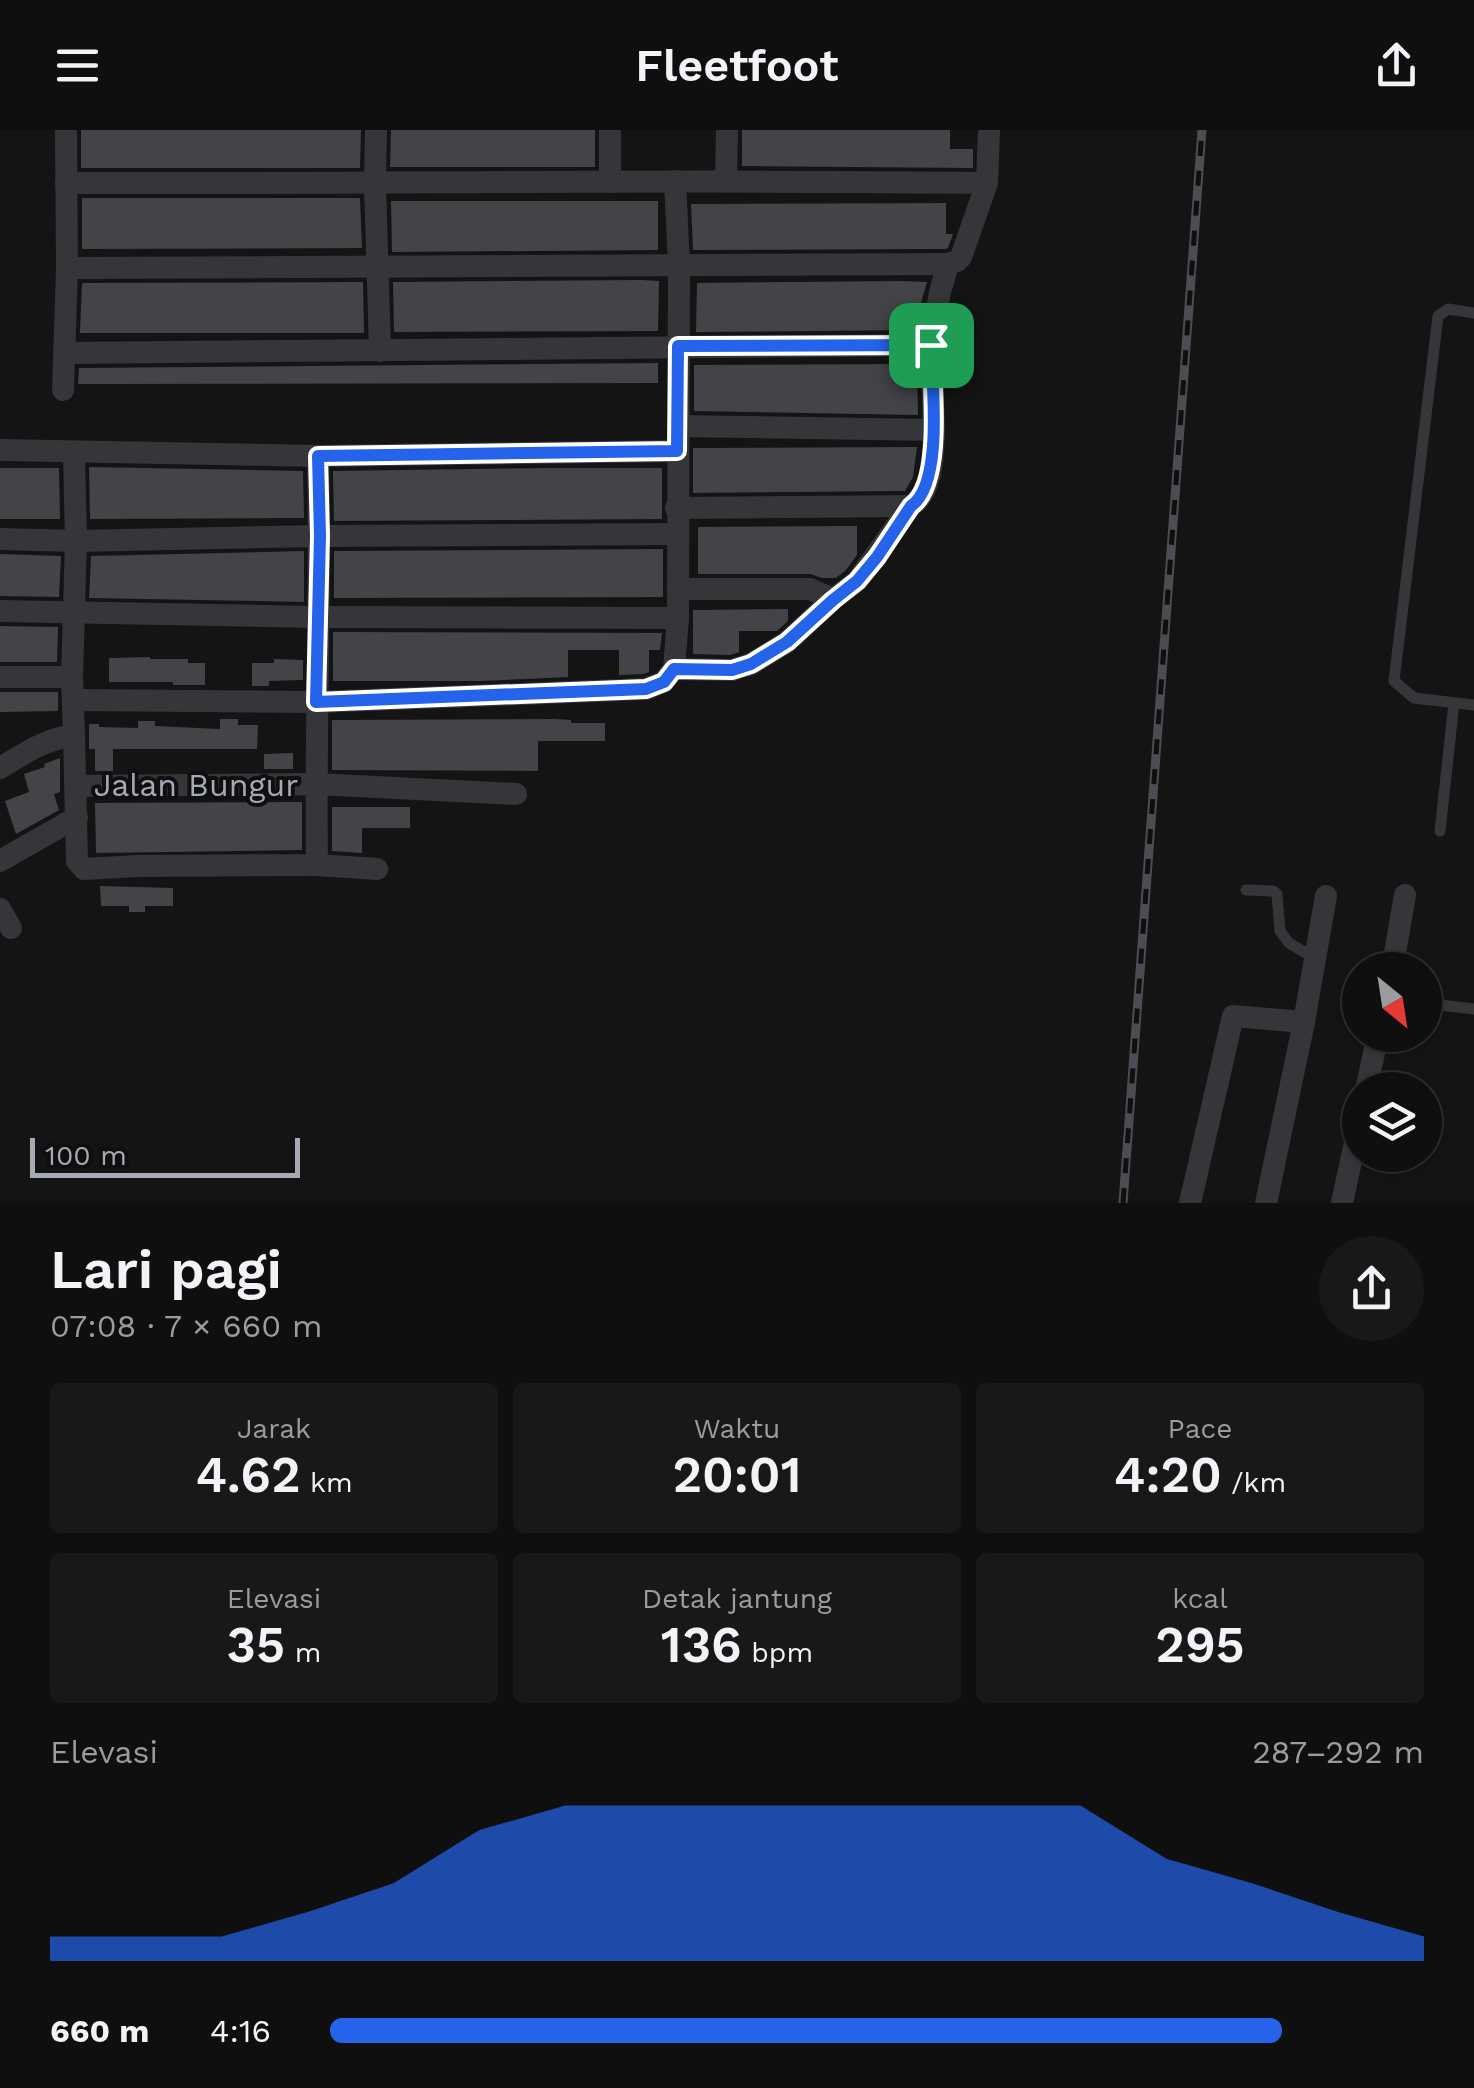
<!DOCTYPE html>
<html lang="id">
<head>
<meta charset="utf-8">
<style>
	:root { --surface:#0f0f10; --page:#181819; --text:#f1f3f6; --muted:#9b9c9f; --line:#2f2f30; --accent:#2563eb }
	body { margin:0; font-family:"Work Sans",sans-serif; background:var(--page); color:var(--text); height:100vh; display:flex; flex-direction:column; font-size:38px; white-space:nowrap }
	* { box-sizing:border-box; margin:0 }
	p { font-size:32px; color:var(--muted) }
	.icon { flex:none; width:55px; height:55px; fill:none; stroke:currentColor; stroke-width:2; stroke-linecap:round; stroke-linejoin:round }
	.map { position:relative; height:1073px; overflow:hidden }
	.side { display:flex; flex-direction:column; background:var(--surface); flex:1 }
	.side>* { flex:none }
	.needle { width:65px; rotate:150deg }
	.controls { position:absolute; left:1342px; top:822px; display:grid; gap:20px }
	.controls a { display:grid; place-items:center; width:100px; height:100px; border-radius:50%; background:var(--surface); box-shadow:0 2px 8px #0004,0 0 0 2px var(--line); font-size:50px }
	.scale { position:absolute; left:30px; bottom:25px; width:270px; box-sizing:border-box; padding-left:10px; border:5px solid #a6aab5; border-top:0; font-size:28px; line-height:35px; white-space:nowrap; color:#a6aab5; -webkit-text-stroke:8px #0f0f10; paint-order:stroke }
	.pin { position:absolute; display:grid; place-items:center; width:85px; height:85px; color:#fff; margin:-42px; border-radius:20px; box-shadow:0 5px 15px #0006 }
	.round { display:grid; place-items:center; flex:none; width:105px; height:105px; border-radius:52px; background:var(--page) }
	.head { display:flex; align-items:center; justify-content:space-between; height:170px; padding:0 50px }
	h1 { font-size:55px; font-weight:600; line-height:75px }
	.stats { display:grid; grid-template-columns:repeat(3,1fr); gap:15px; height:170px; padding:10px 50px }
	.stats div { display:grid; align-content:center; border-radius:10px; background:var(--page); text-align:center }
	.stats b { font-size:50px; font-weight:600 }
	.stats small { font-size:28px; font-weight:400 }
	.stats p { font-size:28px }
	.chart { height:280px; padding:20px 50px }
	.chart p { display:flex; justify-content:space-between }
	.chart svg { width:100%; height:180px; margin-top:10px; fill:var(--accent); opacity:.7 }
	ul { padding:0 50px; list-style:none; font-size:32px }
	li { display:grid; grid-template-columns:160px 120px 1fr; align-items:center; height:75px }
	li i { height:25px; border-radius:12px; background:var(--accent) }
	header { display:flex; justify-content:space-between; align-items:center; height:130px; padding:0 50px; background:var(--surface); font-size:45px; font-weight:600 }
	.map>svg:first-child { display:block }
</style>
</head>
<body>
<header><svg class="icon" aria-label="menu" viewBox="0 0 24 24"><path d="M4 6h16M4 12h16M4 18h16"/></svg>Fleetfoot<svg class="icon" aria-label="share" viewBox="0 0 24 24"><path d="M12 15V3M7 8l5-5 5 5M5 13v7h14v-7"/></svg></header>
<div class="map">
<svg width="1474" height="1073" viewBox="0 0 1474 1073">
	<rect width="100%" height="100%" fill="#141415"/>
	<!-- building -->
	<g fill="#434448">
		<polygon points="81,0 361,0 360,38 81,38"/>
		<polygon points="391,0 595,0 595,37 390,37"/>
		<polygon points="742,0 950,0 950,19 973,19 973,38 742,36"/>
		<polygon points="82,68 360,68 362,118 82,119"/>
		<polygon points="391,71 658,71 658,120 392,122"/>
		<polygon points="946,73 946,104 953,104 948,118 946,119 693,120 691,74"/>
		<polygon points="642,150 659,151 658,201 394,202 393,152"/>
		<polygon points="902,151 927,152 921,173 918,200 696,202 697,153"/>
		<polygon points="363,152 364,203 80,203 82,153"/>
		<polygon points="658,233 658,253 78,254 79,238"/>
		<polygon points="900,234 917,234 918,285 694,281 694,235"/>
		<polygon points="917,317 913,347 905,361 693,363 693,318"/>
		<polygon points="89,337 303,341 304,388 90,389"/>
		<polygon points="0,338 59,338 60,389 0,389"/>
		<polygon points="549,338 662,338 662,389 334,391 333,341"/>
		<polygon points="857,396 857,425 846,440 836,448 822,448 810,444 698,444 698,397"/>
		<polygon points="663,419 663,467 334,468 334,421"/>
		<polygon points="304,421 304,472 89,468 91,426"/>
		<polygon points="0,424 61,426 59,467 0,466"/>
		<polygon points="788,479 788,491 777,501 739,501 739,522 730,525 693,524 693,480"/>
		<polygon points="0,496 58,497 57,532 0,532"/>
		<polygon points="333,502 662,503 660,520 649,520 649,542 643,544 619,545 619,520 568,520 568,547 480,551 333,551"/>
		<polygon points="150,527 150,529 188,529 188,533 205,533 205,555 173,555 173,552 109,552 109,528"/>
		<polygon points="274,529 303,530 303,550 269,551 269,556 252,556 252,533 274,533"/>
		<polygon points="0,562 58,562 58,581 0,582"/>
		<polygon points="220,589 238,589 238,595 258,595 257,619 113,619 113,641 95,641 95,619 89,619 89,594 99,594 99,597 138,598 138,591 155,591 155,596 220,599"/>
		<polygon points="555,589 571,590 571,593 605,593 605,611 538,611 538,641 332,640 332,590"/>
		<polygon points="293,623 293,639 264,639 264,624"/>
		<polygon points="60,628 60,662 54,664 59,680 16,704 5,671 29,662 24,644 45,637 44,634"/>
		<polygon points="294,672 302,672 302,720 96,723 95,673"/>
		<polygon points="332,677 410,677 410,698 362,698 362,723 332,721"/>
		<polygon points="100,756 173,758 173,776 145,776 145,782 129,782 129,776 101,776"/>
	</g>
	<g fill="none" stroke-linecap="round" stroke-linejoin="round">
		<!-- lane -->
		<g stroke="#35363a" stroke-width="11">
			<polyline points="1474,183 1448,179 1438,186 1394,551 1414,568 1474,575"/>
			<polyline points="1440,701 1454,573"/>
			<polyline points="1246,760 1273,761 1277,764 1280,801 1289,813 1316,829"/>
			<polyline points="1441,875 1474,879"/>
		</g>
		<!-- street -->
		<g stroke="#35363a" stroke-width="22">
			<polyline points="376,0 375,54 380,221"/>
			<polyline points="726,50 727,0"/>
			<polyline points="610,52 610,0"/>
			<path d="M66 53C373 54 680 49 987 53"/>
			<polyline points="67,138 948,134"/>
			<polyline points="65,223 931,215"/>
			<polyline points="63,260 67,138 66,0"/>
			<polyline points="678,296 934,300 931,215 940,162 948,134 957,131 961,127 987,53 989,0"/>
			<polyline points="0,320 318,326 677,321"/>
			<polyline points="676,378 911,376"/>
			<polyline points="0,409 76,411 320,406 677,404"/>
			<polyline points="678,459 810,459 833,469"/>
			<polyline points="0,481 317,487 678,488"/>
			<path d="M674 539 732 540 751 534 787 512 833 469 857 451 911 376C933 361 933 325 934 300"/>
			<polyline points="0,547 72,547"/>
			<polyline points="73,570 317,572 646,559 663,552 674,539 678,488 679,134 675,51"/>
			<path d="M74 605 77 731 84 739 138 736 317 735C315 599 321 462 318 326"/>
			<path d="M0 638C25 623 45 609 74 605L72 547 76 411 74 323"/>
			<polyline points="77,656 316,654 516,664"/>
			<polyline points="0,731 77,687"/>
			<polyline points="317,735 377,739"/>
			<polyline points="0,779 11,798"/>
			<polyline points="1392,840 1405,765"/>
			<polyline points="1366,960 1378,905"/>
			<polyline points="1190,1073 1233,886 1304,892"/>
			<polyline points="1266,1073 1304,892 1326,766"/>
			<polyline points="1342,1073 1360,989"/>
		</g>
		<!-- rail casing -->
		<g stroke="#4c4d53" stroke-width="9">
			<polyline id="rail" points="1123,1073 1202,0"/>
		</g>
		<!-- rail -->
		<use href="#rail" stroke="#0f0f10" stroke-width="5" stroke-dasharray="15" stroke-linecap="butt"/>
	</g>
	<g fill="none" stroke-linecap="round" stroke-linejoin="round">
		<!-- route casing -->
		<g stroke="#fff" stroke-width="20">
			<path id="route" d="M931 215C932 253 944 354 911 376L877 427 857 451 833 470 787 512 751 534 732 540 674 539 664 552 646 559 316 572 320 406 318 326 677 321 678 216Z"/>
		</g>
		<!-- route -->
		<use href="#route" stroke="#2563eb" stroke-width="12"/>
	</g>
	<g text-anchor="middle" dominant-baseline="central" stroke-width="8" stroke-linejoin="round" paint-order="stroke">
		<!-- street labels -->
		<g font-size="32" fill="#a6aab5" stroke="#0f0f10">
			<text x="196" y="655">Jalan Bungur</text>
		</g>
	</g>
</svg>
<div class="controls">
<a><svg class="needle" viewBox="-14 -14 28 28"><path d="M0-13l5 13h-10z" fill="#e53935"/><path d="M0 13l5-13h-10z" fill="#9b9c9f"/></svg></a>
<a><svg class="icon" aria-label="layers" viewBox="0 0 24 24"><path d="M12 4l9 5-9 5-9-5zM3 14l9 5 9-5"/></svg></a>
</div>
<div class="scale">100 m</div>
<div class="pin" style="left:931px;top:215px;background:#1e9e55"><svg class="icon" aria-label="arrive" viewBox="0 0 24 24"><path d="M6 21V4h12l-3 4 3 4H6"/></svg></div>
</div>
<section class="side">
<div class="head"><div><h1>Lari pagi</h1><p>07:08 · 7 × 660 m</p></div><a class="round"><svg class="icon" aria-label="share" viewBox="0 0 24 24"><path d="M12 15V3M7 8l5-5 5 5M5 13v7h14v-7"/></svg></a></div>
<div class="stats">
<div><p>Jarak</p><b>4.62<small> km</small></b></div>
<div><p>Waktu</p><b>20:01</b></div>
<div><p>Pace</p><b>4:20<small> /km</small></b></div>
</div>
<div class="stats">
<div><p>Elevasi</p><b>35<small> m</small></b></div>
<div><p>Detak jantung</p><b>136<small> bpm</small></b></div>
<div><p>kcal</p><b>295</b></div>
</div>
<div class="chart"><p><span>Elevasi</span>287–292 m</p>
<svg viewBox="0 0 160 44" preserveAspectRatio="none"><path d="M0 44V38L10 38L20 38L30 32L40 25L50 12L60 6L70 6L80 6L90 6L100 6L110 6L120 6L130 19L140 25L150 32L160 38V44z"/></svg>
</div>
<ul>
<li><b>660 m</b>4:16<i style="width:87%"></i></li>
</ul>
</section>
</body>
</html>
